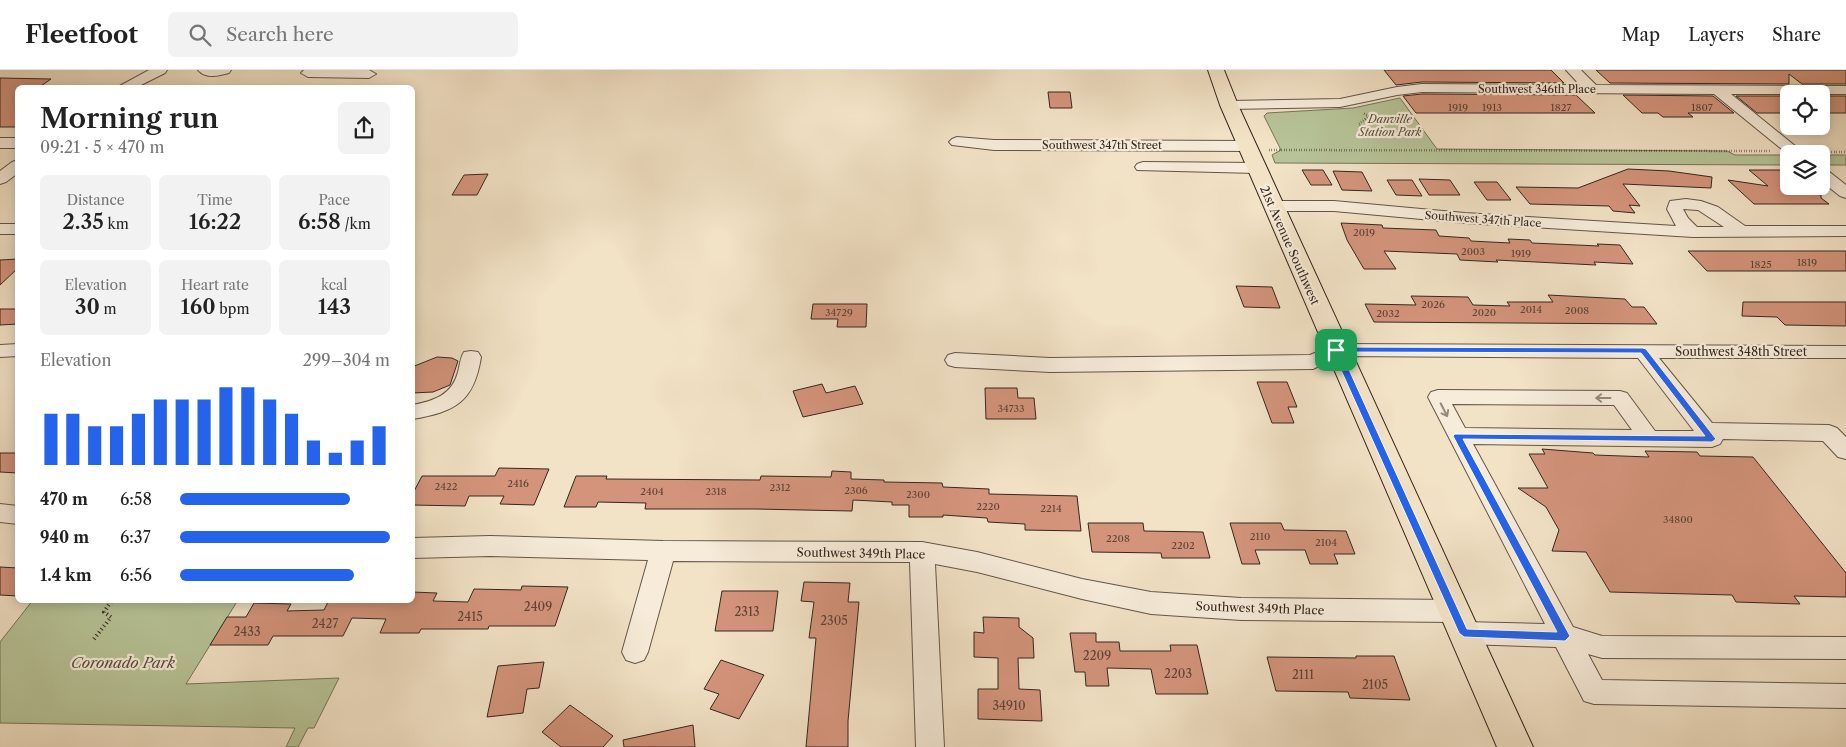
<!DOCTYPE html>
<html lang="en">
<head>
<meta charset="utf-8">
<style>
	:root { --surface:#fff; --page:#f2f2f2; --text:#222; --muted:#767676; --line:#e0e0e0; --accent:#2563eb }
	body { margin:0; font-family:"Libre Caslon Text",serif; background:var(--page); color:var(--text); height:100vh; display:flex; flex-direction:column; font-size:19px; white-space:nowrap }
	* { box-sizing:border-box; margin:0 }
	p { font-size:16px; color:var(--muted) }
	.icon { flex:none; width:28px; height:28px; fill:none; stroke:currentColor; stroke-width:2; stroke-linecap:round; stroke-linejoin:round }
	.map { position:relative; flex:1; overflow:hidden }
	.panel { position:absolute; left:15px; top:15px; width:400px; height:518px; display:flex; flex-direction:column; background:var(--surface); border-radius:8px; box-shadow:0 2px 12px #0003 }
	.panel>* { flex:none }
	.buttons { position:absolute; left:1780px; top:15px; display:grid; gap:10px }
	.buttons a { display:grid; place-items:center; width:50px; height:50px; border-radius:8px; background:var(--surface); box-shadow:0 2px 12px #0003; font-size:25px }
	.pin { position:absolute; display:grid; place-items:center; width:42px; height:42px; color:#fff; margin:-21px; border-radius:10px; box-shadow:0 2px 8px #0006 }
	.round { display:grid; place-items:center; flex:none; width:52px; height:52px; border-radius:8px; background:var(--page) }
	.overview { display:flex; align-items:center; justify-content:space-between; height:85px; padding:0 25px }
	h1 { font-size:28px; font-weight:600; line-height:38px }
	.figures { display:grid; grid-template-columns:repeat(3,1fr); gap:8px; height:85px; padding:5px 25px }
	.figures div { display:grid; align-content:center; border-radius:8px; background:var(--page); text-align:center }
	.figures b { font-size:21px; font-weight:600 }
	.figures small { font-size:14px; font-weight:400 }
	.figures p { font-size:14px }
	.chart { height:140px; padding:10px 25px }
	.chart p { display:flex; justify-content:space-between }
	.chart svg { width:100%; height:90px; margin-top:5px; stroke:var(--accent); stroke-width:6 }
	ul { padding:0 25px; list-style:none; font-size:16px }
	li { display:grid; grid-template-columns:80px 60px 1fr; align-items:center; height:38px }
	li i { height:12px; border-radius:6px; background:var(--accent) }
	header { display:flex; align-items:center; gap:30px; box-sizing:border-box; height:70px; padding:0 25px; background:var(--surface); border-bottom:1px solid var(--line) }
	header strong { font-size:24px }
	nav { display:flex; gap:28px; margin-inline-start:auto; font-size:18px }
	.search { width:350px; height:45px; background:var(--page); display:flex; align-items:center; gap:12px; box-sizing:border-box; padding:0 18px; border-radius:8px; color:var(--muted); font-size:19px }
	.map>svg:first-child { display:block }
</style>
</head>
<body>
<header>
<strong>Fleetfoot</strong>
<div class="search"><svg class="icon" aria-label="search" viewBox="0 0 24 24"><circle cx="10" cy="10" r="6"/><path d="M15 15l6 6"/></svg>Search here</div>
<nav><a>Map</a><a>Layers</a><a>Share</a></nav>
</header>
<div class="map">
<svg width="1846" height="677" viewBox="0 0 1846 677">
	<rect width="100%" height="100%" fill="#f2e2c6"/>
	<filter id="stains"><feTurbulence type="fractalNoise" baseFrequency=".004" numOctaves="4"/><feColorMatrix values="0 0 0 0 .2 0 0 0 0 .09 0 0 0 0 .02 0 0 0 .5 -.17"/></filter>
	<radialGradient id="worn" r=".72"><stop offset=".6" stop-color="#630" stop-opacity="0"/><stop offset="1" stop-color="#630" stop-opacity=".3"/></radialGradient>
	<!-- green -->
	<g fill="#b7c498" stroke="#76755c">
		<polygon points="1400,28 1437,79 1727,81 1735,85 1789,85 1789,95 1275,93 1272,85 1281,80 1264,46 1267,43 1353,38"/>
		<rect x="1821" y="85" width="25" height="10"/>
		<polygon points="33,530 238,530 186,614 339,608 314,658 308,658 298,677 286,677 295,658 0,653 0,572"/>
	</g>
	<!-- building -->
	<g fill="#d4947c" stroke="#352620">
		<polygon points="1384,0 1551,0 1564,13 1422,12 1396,15"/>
		<polygon points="1596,0 1846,0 1846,14 1802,14 1789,4 1789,14 1610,13"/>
		<polygon points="0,8 51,9 38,18 18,18 18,57 0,57"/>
		<polygon points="1048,22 1070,22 1072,38 1050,38"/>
		<polygon points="1422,24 1576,25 1595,43 1416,43 1403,26"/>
		<polygon points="1623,25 1713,26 1734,43 1688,43 1693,47 1663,47 1658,43 1642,43"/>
		<polygon points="1736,26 1789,26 1789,43 1757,43"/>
		<rect x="1821" y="26" width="25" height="17"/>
		<polygon points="1628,99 1669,101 1712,107 1711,118 1623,114 1640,136 1629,135 1635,143 1613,141 1609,136 1530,134 1516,117 1578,118"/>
		<polygon points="1302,100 1323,100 1332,115 1311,115"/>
		<polygon points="1749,100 1789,100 1789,116 1807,116 1817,124 1821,125 1821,128 1829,134 1754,134 1728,110 1768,116"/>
		<polygon points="1333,101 1362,102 1372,121 1342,120"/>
		<polygon points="488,104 477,125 452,125 464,105"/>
		<polygon points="1419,109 1450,110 1460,125 1429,125"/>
		<polygon points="1387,110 1412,110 1422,126 1396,125"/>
		<polygon points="1474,112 1497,112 1511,130 1487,130"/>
		<polygon points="1341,153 1382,155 1383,158 1436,160 1439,166 1469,168 1471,171 1510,173 1508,169 1530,170 1532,173 1599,176 1597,174 1620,175 1633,194 1594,192 1596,195 1496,190 1498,192 1460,190 1457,184 1384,181 1396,199 1364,199 1347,170"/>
		<polygon points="1688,181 1846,181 1846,201 1707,201"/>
		<polygon points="18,189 18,198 0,215 0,190"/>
		<polygon points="1236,216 1272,217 1280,238 1244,237"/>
		<polygon points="1548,225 1625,229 1632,237 1644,237 1657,254 1374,252 1365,234 1416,235 1411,226 1468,227 1473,235 1510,236 1507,232 1553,232"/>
		<polygon points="1743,232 1846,232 1846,256 1785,255 1777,247 1742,246"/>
		<polygon points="813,234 867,234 866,257 837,257 838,249 811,249"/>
		<polygon points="0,239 18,239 18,254 0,255"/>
		<polygon points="437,287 452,288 458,291 450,315 433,322 412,323 412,297"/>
		<polygon points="1257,312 1287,312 1297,337 1288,337 1294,353 1272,353"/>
		<polygon points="822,314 826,323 855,316 863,334 803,347 793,321"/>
		<polygon points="985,318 1017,318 1018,328 1034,328 1036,349 986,349"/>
		<polygon points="1542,379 1593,383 1595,385 1649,387 1645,381 1697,382 1700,386 1753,387 1846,503 1846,527 1794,526 1800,534 1736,532 1732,525 1610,522 1586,482 1552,481 1559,460 1546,437 1518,418 1548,418 1529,384 1545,384"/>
		<polygon points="0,383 18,383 18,403 0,402"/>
		<polygon points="499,398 549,399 534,435 500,434 504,426 469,426 465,436 412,435 412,425 422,406 495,406"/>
		<polygon points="832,401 851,402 851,409 884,410 884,412 942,413 943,417 989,419 989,424 1077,426 1081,461 1025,460 1025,454 988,452 987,448 943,445 943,447 909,447 909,435 892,435 892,432 853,430 852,441 755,439 645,439 646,433 598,432 596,437 564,437 576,406 607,406 606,409 760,410 761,406 831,407"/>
		<polygon points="1088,453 1143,453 1144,461 1203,462 1210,488 1162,488 1161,483 1092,482"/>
		<polygon points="1230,453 1281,453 1284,460 1346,461 1355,484 1334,484 1338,494 1310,494 1305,480 1255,480 1260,494 1242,494"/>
		<polygon points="0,497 18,498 18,526 0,525"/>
		<polygon points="804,512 850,513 848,532 859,532 848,651 848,677 806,677 816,568 809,568 814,532 801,531"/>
		<polygon points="522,516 568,517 555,556 489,556 488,559 421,559 419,563 380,563 386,549 352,548 343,566 273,566 268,575 210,575 227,547 246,547 254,533 291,534 287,541 324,540 329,530 412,530 412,522 437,523 433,531 468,532 474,519 521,520"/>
		<polygon points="722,521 778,521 773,561 715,561"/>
		<polygon points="983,547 1019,548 1019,557 1033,568 1034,588 1018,588 1019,619 1040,620 1042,651 978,649 978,619 998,619 998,588 974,587 974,562 984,563"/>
		<polygon points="1070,563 1096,563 1096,572 1119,572 1120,581 1171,581 1170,575 1197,575 1208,624 1156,624 1151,599 1107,598 1109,616 1086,616 1085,602 1075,602"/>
		<polygon points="1356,586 1394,586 1410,630 1350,628 1348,622 1276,621 1267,587 1356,588"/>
		<polygon points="721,590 764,605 739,649 710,639 719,624 704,619"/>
		<polygon points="544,592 539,618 527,619 523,643 487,647 498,596"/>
		<polygon points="570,635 613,666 603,677 561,677 542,662"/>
		<polygon points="693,655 695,677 624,677 623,670"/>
	</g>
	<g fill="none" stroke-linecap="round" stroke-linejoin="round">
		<!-- minor casing -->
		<g stroke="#64554a" stroke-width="2">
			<g id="minor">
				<polygon points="149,0 167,0 165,3 135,18 116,18"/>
				<path d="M198 0H231L229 3C218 6 206 9 198 0Z"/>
				<polygon points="304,0 369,0 376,4 369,8 308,7 301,3"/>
				<polygon points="1566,0 1581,0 1596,15 1846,16 1846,24 1731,24 1805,84 1789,85 1714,24 1422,22 1397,25 1340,37 1229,39 1224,38 1222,35 1224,32 1229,31 1340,29 1397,17 1422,14 1580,15"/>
				<polygon points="957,67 994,70 1247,71 1252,73 1255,76 1252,79 1247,81 994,80 952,75 949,72 952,69"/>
				<rect x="0" y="68" width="18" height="10"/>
				<polygon points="18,90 18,103 6,112 0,114 0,101 12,92"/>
				<polygon points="1143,92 1256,93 1262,95 1264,98 1262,101 1256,103 1137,100 1135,97 1137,94"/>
				<polygon points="1821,98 1827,100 1846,115 1846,128 1840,126 1821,111"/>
				<path d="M1686 129 1701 131 1718 137 1745 156H1846V166L1693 167 1465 153 1334 141H1273L1267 140 1265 136 1267 132 1273 131H1334L1465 143 1676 156 1667 139 1670 131ZM1683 139 1698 140 1724 157H1697L1688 148Z"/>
				<rect x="0" y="154" width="18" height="10"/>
				<polygon points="18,274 18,286 0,287 0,275"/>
				<path d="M1336 274 1846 276V288H1659L1712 353 1829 355 1837 358 1846 367V389L1838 387 1823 371 1723 369 1720 374 1712 377 1473 374 1573 557 1602 566 1846 567V589L1602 588 1588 584 1602 610 1846 614V638L1594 634 1584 631 1556 577 1464 574 1455 571 1451 563 1455 555 1464 552 1545 554 1428 327 1431 322 1438 320 1620 321 1627 323 1655 361H1694L1638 288 1339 286 1313 299 1050 302 955 297 948 295 945 290 948 285 955 283 1050 288 1310 285ZM1452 334 1614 335 1632 360 1465 358Z"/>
				<path d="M471 281 478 282 481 287C474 332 455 342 412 349V335C434 331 452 325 458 302 460 295 460 288 464 282Z"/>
				<polygon points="0,434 18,436 18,454 0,452"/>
				<polygon points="490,466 663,471 922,472 977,482 1082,509 1151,522 1241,528 1454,530 1463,533 1467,541 1463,549 1454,552 1241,550 1151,544 1082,529 977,502 935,494 944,677 916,677 910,492 673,491 648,582 644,590 635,593 626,590 622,582 648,490 490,486 412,488 412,468"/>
			</g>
		</g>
		<!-- major casing -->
		<g stroke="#352620" stroke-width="2">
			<polygon id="major" points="1208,0 1224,0 1238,35 1533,677 1497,677 1220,35"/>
		</g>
		<!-- path-far1 -->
		<g stroke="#352620" stroke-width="2.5" stroke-dasharray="0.5 2" stroke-linecap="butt">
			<polyline points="1369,46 1379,47"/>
			<polyline points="1360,56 1359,54 1369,46 1363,43"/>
			<polyline points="1269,80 1770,81"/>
			<polyline points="1814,82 1846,82"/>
		</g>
		<!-- path -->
		<polyline stroke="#352620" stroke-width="4" stroke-dasharray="1 3" stroke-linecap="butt" points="94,569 111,547 104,542 112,530"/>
		<!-- minor -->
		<use href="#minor" fill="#f7ecda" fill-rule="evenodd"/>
		<!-- major -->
		<use href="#major" fill="#f2e2c6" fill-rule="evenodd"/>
	</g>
	<!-- one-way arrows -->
	<defs><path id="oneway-shaft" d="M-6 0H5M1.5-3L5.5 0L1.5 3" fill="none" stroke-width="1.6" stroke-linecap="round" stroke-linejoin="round" transform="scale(1.25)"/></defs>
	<g stroke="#96897d">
		<use href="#oneway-shaft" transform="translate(1603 328) rotate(-180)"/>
		<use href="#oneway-shaft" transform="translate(1444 340) rotate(63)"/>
	</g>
	<!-- route -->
	<path fill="#2563eb" stroke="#fff" fill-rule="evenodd" d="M1336 277 1643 278 1646 279 1716 369 1712 372 1463 369 1570 566 1565 571 1464 567 1459 563 1332 280ZM1341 282 1641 283 1705 366 1455 364 1453 366 1557 562 1467 559Z"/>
	<g text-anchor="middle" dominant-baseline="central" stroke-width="4.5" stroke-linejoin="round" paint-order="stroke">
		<!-- number labels -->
		<g font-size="10" fill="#5d4237">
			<text x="1458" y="37">1919</text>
			<text x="1492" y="37">1913</text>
			<text x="1561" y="37">1827</text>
			<text x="1702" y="37">1807</text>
			<text x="1364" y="162">2019</text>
			<text x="1473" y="181">2003</text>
			<text x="1521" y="183">1919</text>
			<text x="1807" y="192">1819</text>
			<text x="1761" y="194">1825</text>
			<text x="1433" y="234">2026</text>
			<text x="1531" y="239">2014</text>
			<text x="1577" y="240">2008</text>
			<text x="839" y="242">34729</text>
			<text x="1484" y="242">2020</text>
			<text x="1388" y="243">2032</text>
			<text x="1011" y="338">34733</text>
			<text x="518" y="413">2416</text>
			<text x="446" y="416">2422</text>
			<text x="780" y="417">2312</text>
			<text x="856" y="420">2306</text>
			<text x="652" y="421">2404</text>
			<text x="716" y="421">2318</text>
			<text x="918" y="424">2300</text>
			<text x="988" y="436">2220</text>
			<text x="1051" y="438">2214</text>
			<text x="1678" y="449">34800</text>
			<text x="1260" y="466">2110</text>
			<text x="1118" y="468">2208</text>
			<text x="1326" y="472">2104</text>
			<text x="1183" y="475">2202</text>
		</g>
		<!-- far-street labels -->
		<g font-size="11" fill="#352620" stroke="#f7ecda">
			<text x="1537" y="19">Southwest 346th Place</text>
			<text x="1102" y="75">Southwest 347th Street</text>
			<text transform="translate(1483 149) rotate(4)">Southwest 347th Place</text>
		</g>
		<!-- far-park labels -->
		<g font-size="11" font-style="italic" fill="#564e3e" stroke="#f7ecda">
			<text x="1390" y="49">Danville<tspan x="1390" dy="13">Station Park</tspan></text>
		</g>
		<!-- street labels -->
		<g font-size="12" fill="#352620" stroke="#f7ecda">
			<text transform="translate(1290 175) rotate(66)">21st Avenue Southwest</text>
			<text x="1741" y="281">Southwest 348th Street</text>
			<text transform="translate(861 483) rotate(1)">Southwest 349th Place</text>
			<text transform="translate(1260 538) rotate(2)">Southwest 349th Place</text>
		</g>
		<!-- near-number labels -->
		<g font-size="12" fill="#5d4237">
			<text x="538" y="536">2409</text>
			<text x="747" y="541">2313</text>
			<text x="470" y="546">2415</text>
			<text x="834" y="550">2305</text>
			<text x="325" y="553">2427</text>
			<text x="247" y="561">2433</text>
			<text x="1097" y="585">2209</text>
			<text x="1178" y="603">2203</text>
			<text x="1303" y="604">2111</text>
			<text x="1375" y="614">2105</text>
			<text x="1009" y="635">34910</text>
		</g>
		<!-- near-park labels -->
		<g font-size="15" font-style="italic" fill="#564e3e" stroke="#f7ecda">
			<text x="123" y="592">Coronado Park</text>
		</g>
	</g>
	<rect width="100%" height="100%" filter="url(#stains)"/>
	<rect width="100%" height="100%" fill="url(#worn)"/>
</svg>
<div class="buttons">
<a><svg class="icon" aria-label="locate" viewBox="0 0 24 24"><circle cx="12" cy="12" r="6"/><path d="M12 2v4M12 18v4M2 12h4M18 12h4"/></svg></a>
<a><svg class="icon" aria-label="layers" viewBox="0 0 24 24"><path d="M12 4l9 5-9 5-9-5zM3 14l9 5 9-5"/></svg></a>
</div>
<div class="pin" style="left:1336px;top:280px;background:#1e9e55"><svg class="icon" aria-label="arrive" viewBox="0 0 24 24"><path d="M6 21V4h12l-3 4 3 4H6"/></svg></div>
<section class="panel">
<div class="overview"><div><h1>Morning run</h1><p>09:21 · 5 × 470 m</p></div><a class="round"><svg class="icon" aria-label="share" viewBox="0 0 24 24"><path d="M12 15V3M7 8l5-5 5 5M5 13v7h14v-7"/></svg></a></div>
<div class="figures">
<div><p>Distance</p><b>2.35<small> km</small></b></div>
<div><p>Time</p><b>16:22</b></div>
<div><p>Pace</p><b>6:58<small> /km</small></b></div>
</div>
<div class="figures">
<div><p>Elevation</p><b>30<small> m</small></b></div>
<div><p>Heart rate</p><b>160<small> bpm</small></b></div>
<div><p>kcal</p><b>143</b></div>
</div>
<div class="chart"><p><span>Elevation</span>299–304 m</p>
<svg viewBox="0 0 160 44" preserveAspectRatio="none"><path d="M5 44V19M15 44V19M25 44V25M35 44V25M45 44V19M55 44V12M65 44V12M75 44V12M85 44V6M95 44V6M105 44V12M115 44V19M125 44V32M135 44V38M145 44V32M155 44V25"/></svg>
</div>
<ul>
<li><b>470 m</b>6:58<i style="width:81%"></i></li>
<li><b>940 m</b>6:37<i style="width:100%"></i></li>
<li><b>1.4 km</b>6:56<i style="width:83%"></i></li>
</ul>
</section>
</div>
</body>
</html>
